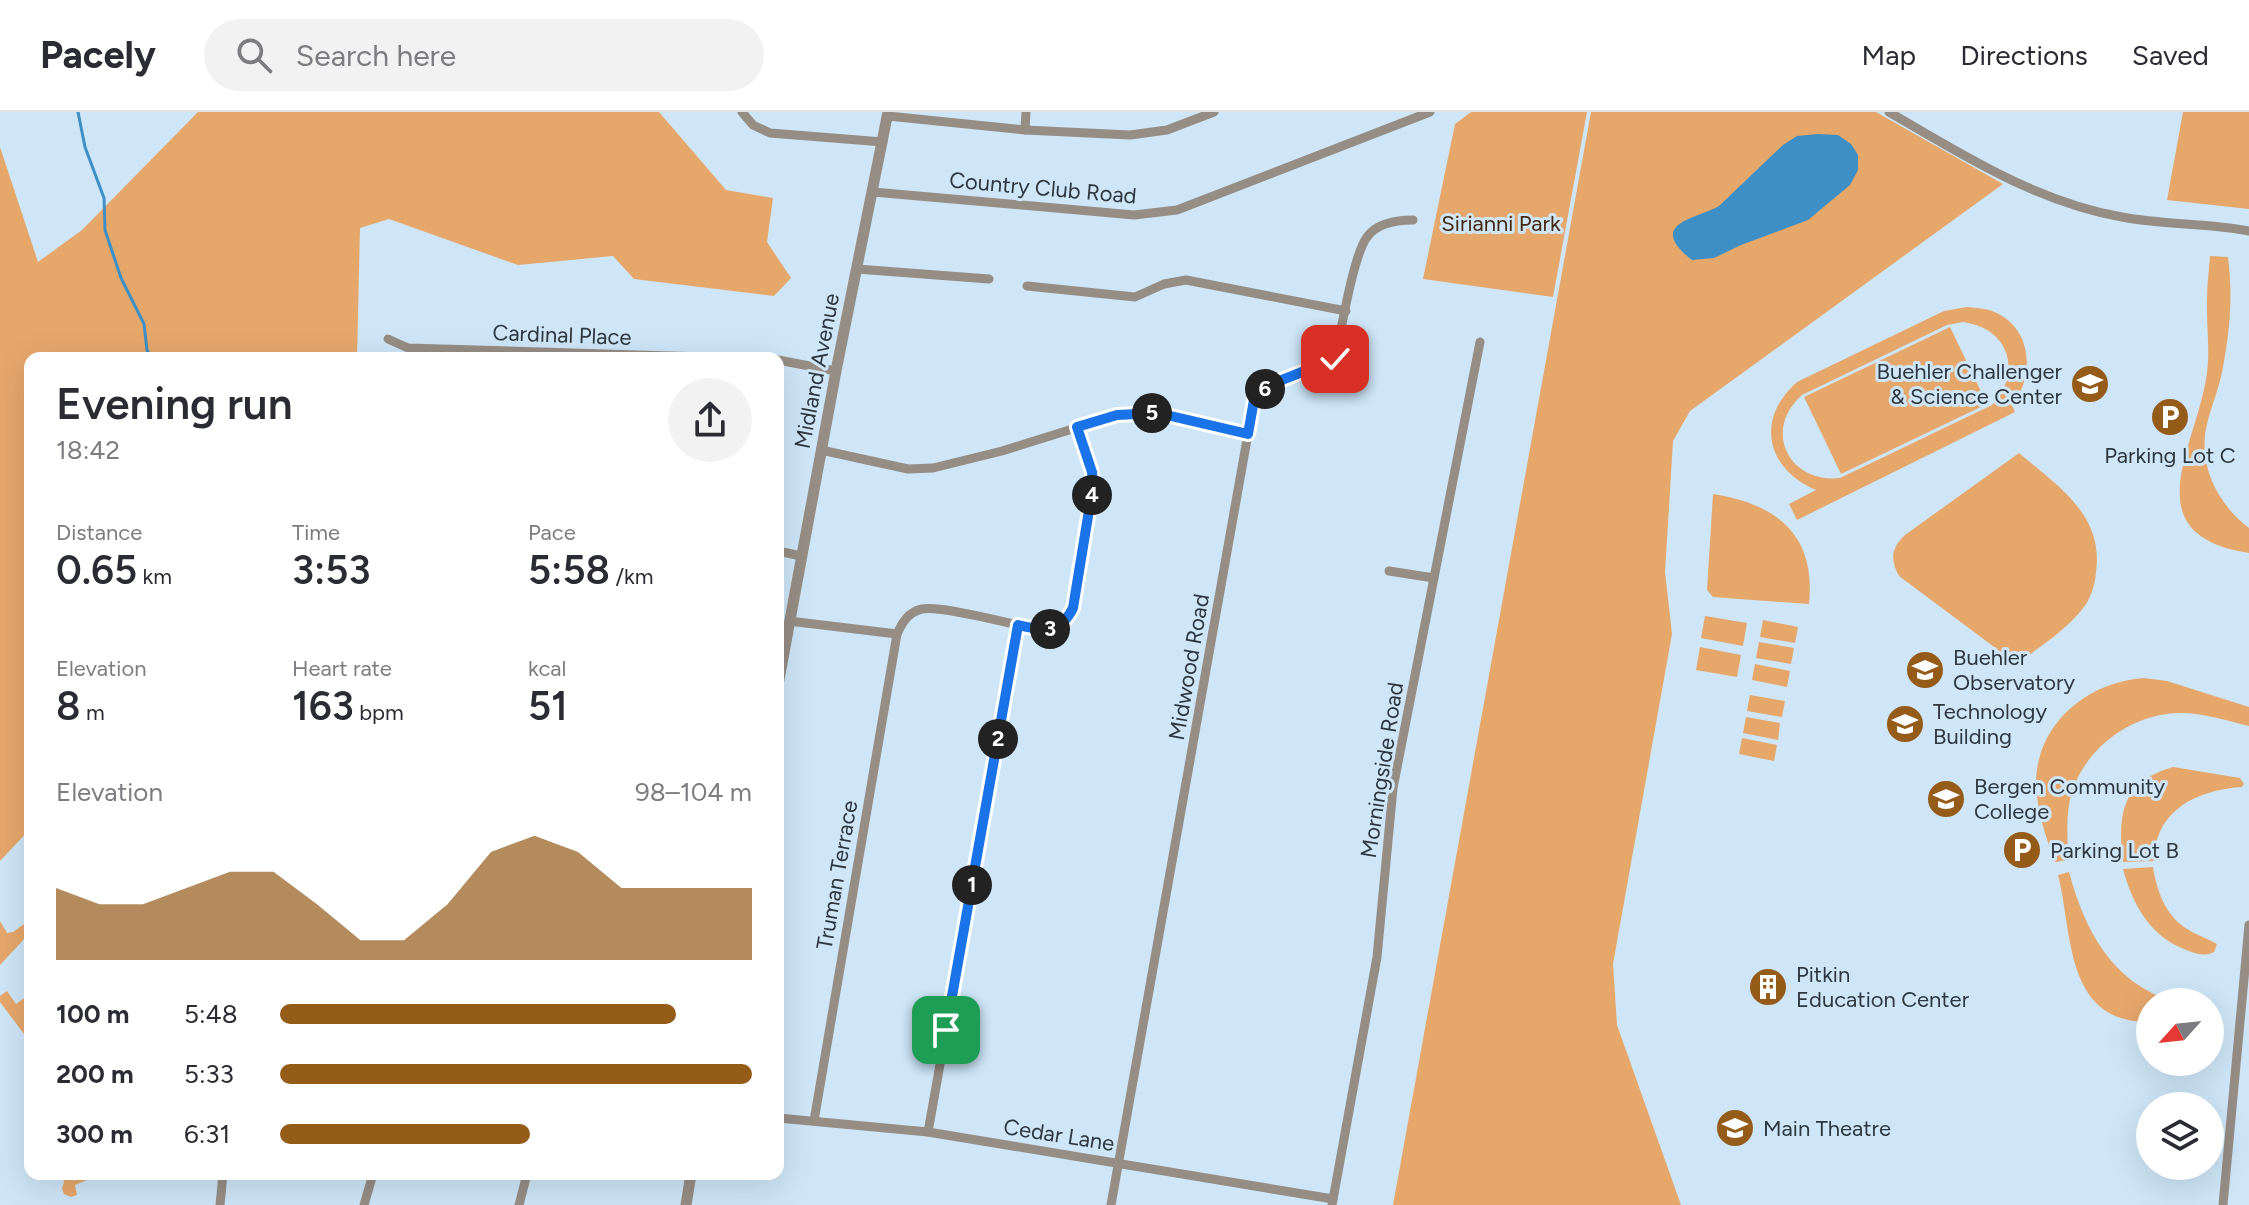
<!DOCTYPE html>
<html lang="en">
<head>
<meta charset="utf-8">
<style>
	:root { --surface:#fff; --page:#f2f2f3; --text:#2b2b33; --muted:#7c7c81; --line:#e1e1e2; --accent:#955b19 }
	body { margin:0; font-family:Figtree,sans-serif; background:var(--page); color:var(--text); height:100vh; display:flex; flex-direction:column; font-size:30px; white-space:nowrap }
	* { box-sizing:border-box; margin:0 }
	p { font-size:26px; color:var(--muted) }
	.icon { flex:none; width:44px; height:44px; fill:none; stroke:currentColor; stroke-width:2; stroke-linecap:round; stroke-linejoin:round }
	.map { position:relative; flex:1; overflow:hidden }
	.side { position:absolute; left:24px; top:240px; width:760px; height:828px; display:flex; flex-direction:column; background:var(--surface); border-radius:16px; box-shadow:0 8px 32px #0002 }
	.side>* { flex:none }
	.needle { width:52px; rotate:243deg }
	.controls { position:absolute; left:2136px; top:876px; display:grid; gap:16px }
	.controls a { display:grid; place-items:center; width:88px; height:88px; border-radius:50%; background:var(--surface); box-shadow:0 8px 32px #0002; font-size:40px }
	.pin { position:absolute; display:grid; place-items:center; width:68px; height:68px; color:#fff; margin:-34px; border-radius:16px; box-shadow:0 4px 12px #0006 }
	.km { position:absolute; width:40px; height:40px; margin:-20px; border-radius:50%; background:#222; color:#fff; font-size:22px; line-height:40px; text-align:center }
	.round { display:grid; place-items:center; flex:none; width:84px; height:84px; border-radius:42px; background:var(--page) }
	.head { display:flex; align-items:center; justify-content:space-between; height:136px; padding:0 32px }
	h1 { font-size:44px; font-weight:600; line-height:60px }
	.metrics { display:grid; grid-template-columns:repeat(3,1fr); gap:12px; height:136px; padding:8px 32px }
	.metrics div { display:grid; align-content:center }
	.metrics b { font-size:40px; font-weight:600 }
	.metrics small { font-size:22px; font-weight:400 }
	.metrics p { font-size:22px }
	.chart { height:224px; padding:16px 32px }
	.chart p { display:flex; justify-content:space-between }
	.chart svg { width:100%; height:144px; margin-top:8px; fill:var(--accent); opacity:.7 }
	ul { padding:0 32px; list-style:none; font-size:26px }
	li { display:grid; grid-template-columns:128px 96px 1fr; align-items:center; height:60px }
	li i { height:20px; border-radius:10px; background:var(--accent) }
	header { display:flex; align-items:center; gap:48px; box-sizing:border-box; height:112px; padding:0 40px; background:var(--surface); border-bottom:2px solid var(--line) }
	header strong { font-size:38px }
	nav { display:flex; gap:44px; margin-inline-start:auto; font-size:28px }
	.search { width:560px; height:72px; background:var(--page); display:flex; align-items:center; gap:20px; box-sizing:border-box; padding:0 28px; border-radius:44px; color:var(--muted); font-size:30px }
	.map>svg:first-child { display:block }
</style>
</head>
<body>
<header>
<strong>Pacely</strong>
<div class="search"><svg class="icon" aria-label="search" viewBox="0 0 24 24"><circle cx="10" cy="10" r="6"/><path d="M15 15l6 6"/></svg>Search here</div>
<nav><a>Map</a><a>Directions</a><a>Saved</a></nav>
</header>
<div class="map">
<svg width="2249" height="1093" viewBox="0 0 2249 1093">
	<rect width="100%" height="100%" fill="#cee6f8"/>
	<!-- green -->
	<g fill="#e6a76b" fill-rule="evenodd">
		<polygon points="198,0 659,0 726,78 773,86 767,130 791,166 774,184 634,167 613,144 518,153 389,107 360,116 357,246 30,246 30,717 0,749 0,35 38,150 82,118"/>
		<polygon points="1471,0 1587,0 1553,185 1423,167 1455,12"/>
		<polygon points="1591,0 1876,0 2003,72 1690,299 1673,329 1665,460 1672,522 1613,852 1617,913 1681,1093 1393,1093"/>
		<polygon points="2183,0 2249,0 2249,97 2167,88"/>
		<path d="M2210 144 2228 145C2233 183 2230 218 2223 255 2220 273 2213 290 2208 308 2196 350 2216 391 2249 416V441C2134 423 2194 339 2206 267 2211 240 2206 213 2207 187 2207 173 2209 158 2210 144Z"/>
		<path d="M1967 195C1975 196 1984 196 1992 199 2032 214 2036 263 2012 293L2015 300 1797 408 1789 392 1816 378C1766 357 1755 307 1797 270L1944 199ZM1963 210C2009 216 2023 260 1992 293L1840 366C1789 372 1762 318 1802 283L1947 213Z"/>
		<polygon points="1950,215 1987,292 1841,362 1804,285"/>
		<path d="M2019 341C2058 374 2104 403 2096 460 2095 473 2091 485 2084 495 2067 518 2039 535 2017 552L1899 464C1890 448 1891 436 1905 423Z"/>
		<path d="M1713 382C1777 392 1816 423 1809 492L1713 485 1707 478Z"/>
		<polygon points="1705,504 1747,511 1743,534 1701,526"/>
		<polygon points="1763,508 1798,515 1795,531 1760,525"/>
		<polygon points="1759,530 1794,536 1791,552 1756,546"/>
		<polygon points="1700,535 1741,543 1737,565 1696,558"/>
		<polygon points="1755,552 1790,559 1787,575 1752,568"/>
		<path d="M2144 566 2167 569 2249 595V614C2226 608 2200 600 2177 601 2126 603 2077 643 2069 693 2066 712 2068 730 2068 748L2055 750C2046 726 2037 699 2036 672 2036 612 2087 570 2144 566Z"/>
		<polygon points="1750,583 1785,589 1782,605 1747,599"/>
		<polygon points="1746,605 1780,611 1778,628 1743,621"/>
		<polygon points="1742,626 1777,633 1774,649 1739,642"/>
		<path d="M2173 655 2240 666 2244 672 2242 675C2197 678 2155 698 2154 749L2123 750C2118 702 2121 670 2173 655Z"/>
		<path d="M2153 755C2157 779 2165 803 2187 817 2196 823 2207 826 2217 832L2214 840C2205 844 2199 843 2189 839 2151 826 2133 794 2123 757Z"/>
		<path d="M2069 760C2085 819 2111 869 2173 890H2150V910C2064 911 2073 821 2058 763Z"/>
		<polygon points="30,808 28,823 0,853 0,809 7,821 13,820"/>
		<path d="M7 879 16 892 26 885C29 900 30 913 30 930L0 890V884Z"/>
		<polygon points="66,1062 70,1062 74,1069 84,1062 101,1062 75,1073 77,1083 71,1085 64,1082 62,1077"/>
	</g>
	<!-- water -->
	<path fill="#3e8fc6" d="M1818 22 1838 23 1851 32 1858 43V58L1850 73 1808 108 1741 133 1714 146 1692 148C1645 111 1697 107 1719 94L1783 33 1797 24Z"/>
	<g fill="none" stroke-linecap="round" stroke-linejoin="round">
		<!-- stream -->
		<polyline stroke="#3e8fc6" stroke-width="3" points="78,0 85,35 104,86 105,118 121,166 144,212 147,238 151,246"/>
		<!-- minor -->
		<g stroke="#968d85" stroke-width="9">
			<polyline points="742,0 753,13 770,21 883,30"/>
			<path d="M1889 0C1962 43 2037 90 2122 105 2164 113 2207 111 2249 119"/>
			<polyline points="888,4 1025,18 1130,23 1167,18 1214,0"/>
			<polyline points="1025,18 1026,0"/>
			<polyline points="873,80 1134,103 1177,98 1430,0"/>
			<polyline points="857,157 989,167"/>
			<polyline points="1027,174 1135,185 1164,172 1186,168 1346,199"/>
			<polyline points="388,227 408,236 736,246"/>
			<polyline points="778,248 836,259"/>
			<polyline points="821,338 908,357 933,356 1002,339 1117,303 1141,300 1178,304 1248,322"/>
			<polyline points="778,439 801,444"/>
			<polyline points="1389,459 1434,466"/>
			<path d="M789 509 897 522C902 511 908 500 922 497 940 493 1017 513 1039 518 1056 518 1066 511 1073 496L1093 374 1092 360 1077 315"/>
			<polyline points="778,1006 928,1020 1333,1087"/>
			<polyline points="814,1009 897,522"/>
			<polyline points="928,1020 1018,513"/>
			<polyline points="220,1093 223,1062"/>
			<polyline points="364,1093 373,1062"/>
			<polyline points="519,1093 527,1062"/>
			<path d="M1111 1093 1254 288 1269 273 1335 247C1341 220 1353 144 1367 125 1377 111 1398 108 1413 108"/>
			<polyline points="1332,1093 1377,845 1393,676 1480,230"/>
			<polyline points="2223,1093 2249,813"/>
		</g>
		<!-- tertiary -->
		<g stroke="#968d85" stroke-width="11">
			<polyline points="778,573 836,259 888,0"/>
			<polyline points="686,1093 691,1062"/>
		</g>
	</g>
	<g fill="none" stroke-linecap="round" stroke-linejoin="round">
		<!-- route casing -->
		<g stroke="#fff" stroke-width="16">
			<path id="route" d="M946 918 1018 513C1042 519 1061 521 1073 496L1093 374 1092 360 1077 315 1117 303 1158 301 1248 322 1254 288 1269 273 1335 247"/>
		</g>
		<!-- route -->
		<use href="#route" stroke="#1a73e8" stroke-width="10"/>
	</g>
	<!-- icons -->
	<defs>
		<g id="university-disc" transform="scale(2)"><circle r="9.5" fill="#955b19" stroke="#cee6f8"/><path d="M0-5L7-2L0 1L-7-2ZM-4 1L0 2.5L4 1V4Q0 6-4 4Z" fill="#fff"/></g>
		<g id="parking-disc" transform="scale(2)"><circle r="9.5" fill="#955b19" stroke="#cee6f8"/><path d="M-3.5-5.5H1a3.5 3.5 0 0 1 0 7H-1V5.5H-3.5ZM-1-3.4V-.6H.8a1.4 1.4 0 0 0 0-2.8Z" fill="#fff"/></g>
		<g id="building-disc" transform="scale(2)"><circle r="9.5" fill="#955b19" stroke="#cee6f8"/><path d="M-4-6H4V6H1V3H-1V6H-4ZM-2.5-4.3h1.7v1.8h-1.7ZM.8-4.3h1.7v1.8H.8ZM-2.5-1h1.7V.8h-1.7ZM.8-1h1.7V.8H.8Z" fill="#fff"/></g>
	</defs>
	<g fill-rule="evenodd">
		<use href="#university-disc" x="2090" y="272"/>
		<use href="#parking-disc" x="2170" y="305"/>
		<use href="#university-disc" x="1925" y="558"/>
		<use href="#university-disc" x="1905" y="612"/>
		<use href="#university-disc" x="1946" y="687"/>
		<use href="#parking-disc" x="2022" y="738"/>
		<use href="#building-disc" x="1768" y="875"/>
		<use href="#university-disc" x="1735" y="1016"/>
	</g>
	<g text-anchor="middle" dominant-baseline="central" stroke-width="6" stroke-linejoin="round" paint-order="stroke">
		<!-- street labels -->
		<g font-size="22" fill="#2e373e" stroke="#cee6f8">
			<text transform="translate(1043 76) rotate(5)">Country Club Road</text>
			<text transform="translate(562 223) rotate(2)">Cardinal Place</text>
			<text transform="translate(817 259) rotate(-79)">Midland Avenue</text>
			<text transform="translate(1189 555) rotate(-80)">Midwood Road</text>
			<text transform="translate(1382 658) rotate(-81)">Morningside Road</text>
			<text transform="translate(837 763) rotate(-80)">Truman Terrace</text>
			<text transform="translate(1059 1023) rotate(9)">Cedar Lane</text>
		</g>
		<!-- park labels -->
		<g font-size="22" fill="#43280b" stroke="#cee6f8">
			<text x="1501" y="111">Sirianni Park</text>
		</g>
		<!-- poi labels -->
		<g font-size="22" fill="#2e373e" stroke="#cee6f8" text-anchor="start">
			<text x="2062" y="259" text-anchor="end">Buehler Challenger<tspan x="2062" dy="25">&amp; Science Center</tspan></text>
			<text x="2170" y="343" text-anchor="middle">Parking Lot C</text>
			<text x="1953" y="545">Buehler<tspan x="1953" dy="25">Observatory</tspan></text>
			<text x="1933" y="599">Technology<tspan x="1933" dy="25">Building</tspan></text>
			<text x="1974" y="674">Bergen Community<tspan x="1974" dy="25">College</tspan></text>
			<text x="2050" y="738">Parking Lot B</text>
			<text x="1796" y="862">Pitkin<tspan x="1796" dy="25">Education Center</tspan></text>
			<text x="1763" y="1016">Main Theatre</text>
		</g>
	</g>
</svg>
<div class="controls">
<a><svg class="needle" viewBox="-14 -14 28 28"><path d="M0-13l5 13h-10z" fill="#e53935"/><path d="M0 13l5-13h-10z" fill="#7c7c81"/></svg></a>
<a><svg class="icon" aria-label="layers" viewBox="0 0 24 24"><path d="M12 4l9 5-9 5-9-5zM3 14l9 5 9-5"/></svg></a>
</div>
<div class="pin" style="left:946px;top:918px;background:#1e9e55"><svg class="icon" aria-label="arrive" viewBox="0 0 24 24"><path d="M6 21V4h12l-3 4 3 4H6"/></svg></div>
<div class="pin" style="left:1335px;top:247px;background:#d93025"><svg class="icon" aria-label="check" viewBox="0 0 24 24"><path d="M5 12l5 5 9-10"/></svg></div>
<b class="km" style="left:972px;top:773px">1</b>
<b class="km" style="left:998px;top:627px">2</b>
<b class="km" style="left:1050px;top:517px">3</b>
<b class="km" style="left:1092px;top:383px">4</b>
<b class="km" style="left:1152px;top:301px">5</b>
<b class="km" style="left:1265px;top:277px">6</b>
<section class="side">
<div class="head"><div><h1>Evening run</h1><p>18:42</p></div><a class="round"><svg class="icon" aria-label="share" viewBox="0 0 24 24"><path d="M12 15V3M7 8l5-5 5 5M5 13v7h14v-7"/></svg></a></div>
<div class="metrics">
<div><p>Distance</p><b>0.65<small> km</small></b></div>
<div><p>Time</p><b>3:53</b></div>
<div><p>Pace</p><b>5:58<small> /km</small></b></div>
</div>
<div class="metrics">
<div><p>Elevation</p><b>8<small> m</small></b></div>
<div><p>Heart rate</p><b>163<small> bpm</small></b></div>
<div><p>kcal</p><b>51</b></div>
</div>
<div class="chart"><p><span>Elevation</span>98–104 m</p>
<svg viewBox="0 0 160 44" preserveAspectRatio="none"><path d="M0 44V22L10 27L20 27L30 22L40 17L50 17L60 27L70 38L80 38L90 27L100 11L110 6L120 11L130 22L140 22L150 22L160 22V44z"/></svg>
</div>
<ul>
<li><b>100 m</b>5:48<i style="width:84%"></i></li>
<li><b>200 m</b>5:33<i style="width:100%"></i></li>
<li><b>300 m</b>6:31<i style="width:53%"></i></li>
</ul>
</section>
</div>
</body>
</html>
